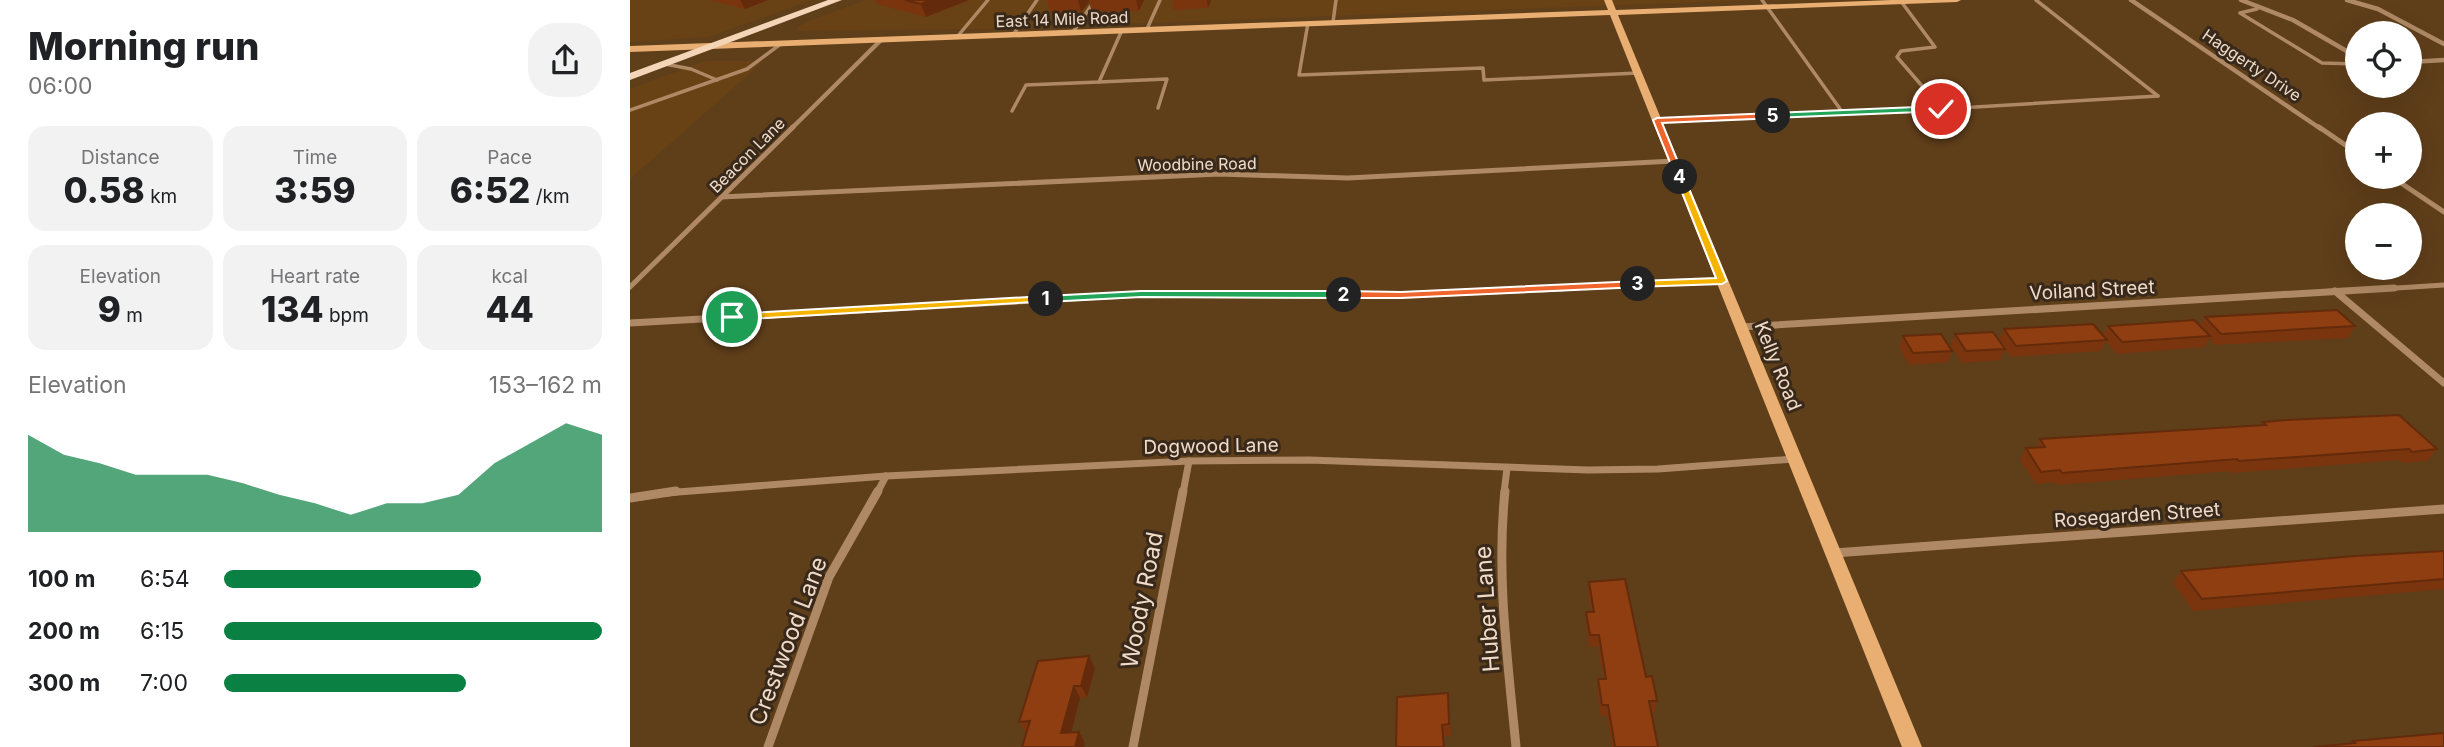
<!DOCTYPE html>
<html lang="en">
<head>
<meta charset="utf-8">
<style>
	:root { --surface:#fff; --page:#f2f2f2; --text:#202124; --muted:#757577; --accent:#0b8043 }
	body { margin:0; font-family:Inter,sans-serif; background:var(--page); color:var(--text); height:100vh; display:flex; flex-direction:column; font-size:26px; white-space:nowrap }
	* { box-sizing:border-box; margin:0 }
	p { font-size:23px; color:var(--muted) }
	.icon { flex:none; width:38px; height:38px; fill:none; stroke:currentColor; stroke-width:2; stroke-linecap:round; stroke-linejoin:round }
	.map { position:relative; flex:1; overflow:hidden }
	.details { display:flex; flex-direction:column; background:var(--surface); width:630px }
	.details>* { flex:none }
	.controls { position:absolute; left:1715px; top:21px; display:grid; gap:14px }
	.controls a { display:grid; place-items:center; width:77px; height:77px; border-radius:50%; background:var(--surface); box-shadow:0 7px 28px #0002; font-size:35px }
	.pin { position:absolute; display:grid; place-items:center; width:60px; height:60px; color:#fff; margin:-30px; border:4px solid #fff; border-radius:50%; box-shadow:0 2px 7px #0007 }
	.km { position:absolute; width:35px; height:35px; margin:-18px; border-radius:50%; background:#222; color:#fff; font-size:19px; line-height:35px; text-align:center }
	.round { display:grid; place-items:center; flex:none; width:74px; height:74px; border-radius:28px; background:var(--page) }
	.overview { display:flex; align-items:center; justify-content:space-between; height:119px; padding:0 28px }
	h1 { font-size:38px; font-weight:800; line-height:52px }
	.stats { display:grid; grid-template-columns:repeat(3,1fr); gap:10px; height:119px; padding:7px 28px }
	.stats div { display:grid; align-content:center; border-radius:18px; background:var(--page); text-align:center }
	.stats b { font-size:35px; font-weight:800 }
	.stats small { font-size:19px; font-weight:400 }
	.stats p { font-size:19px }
	.chart { height:196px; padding:14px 28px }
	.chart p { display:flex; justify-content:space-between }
	.chart svg { width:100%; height:126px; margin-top:7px; fill:var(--accent); opacity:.7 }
	ul { padding:0 28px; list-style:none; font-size:23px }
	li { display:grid; grid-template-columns:112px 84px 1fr; align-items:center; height:52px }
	li i { height:18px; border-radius:9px; background:var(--accent) }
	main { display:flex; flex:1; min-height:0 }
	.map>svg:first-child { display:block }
</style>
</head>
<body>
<main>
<section class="details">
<div class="overview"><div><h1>Morning run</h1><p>06:00</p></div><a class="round"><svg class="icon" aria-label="share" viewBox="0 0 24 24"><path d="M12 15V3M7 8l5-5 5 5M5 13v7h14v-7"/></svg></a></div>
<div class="stats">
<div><p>Distance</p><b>0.58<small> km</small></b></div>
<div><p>Time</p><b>3:59</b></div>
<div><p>Pace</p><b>6:52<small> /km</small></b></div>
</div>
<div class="stats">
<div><p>Elevation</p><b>9<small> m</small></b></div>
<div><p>Heart rate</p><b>134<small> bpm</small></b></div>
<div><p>kcal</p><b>44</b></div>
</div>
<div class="chart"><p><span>Elevation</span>153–162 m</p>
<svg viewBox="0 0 160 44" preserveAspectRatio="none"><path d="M0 44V10L10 17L20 20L30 24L40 24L50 24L60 27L70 31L80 34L90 38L100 34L110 34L120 31L130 20L140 13L150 6L160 10V44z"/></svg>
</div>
<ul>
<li><b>100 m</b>6:54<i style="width:68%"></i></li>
<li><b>200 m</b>6:15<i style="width:100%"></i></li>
<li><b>300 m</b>7:00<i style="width:64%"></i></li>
</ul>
</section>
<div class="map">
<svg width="1814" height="747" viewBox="0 0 1814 747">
	<rect width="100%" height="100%" fill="#5f3e1a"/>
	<!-- built -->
	<g fill="#684215">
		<polygon points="0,0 182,0 79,37 0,42"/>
		<polygon points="235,0 1125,0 356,29 167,31 168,27 179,21"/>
		<polygon points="75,61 134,61 0,179 0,89"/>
	</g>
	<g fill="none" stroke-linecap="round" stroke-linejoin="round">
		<!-- lane -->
		<g stroke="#af8965" stroke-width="3.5">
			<polyline points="1132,0 1213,113"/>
			<polyline points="1270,0 1305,47 1271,51 1267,57 1312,109"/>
			<polyline points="1406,0 1528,96"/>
			<polyline points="1627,9 1610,13 1692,63 1727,64"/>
			<polyline points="703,22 706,0"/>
			<polyline points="678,23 669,75 853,68 854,80 1008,73"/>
			<polyline points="517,29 530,0"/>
			<polyline points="443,32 465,0"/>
			<polyline points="383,35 407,0"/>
			<polyline points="327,37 358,0"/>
			<polyline points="35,64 61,69 87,80"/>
			<polyline points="469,82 537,79 528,108"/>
			<polyline points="0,110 117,69 152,43"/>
			<polyline points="382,111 396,85 469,82 492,30"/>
			<polyline points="1027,120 1312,109 1528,96"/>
		</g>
		<!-- street-far3 -->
		<g stroke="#af8965" stroke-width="4.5">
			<polyline points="1501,0 1691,129"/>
			<polyline points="1611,0 1663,20 1727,57"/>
			<polyline points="1717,0 1748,9 1814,44"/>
			<polyline points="1780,62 1814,60"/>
			<polyline points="161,129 251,40"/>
		</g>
		<!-- street-far2 -->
		<g stroke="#af8965" stroke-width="5">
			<polyline points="1689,127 1727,153"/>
			<polyline points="1762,177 1814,212"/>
			<polyline points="91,197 589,174 718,178 1044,161"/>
			<polyline points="0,287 163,127"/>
			<polyline points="891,290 1092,281"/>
			<polyline points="1735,290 1814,285"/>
		</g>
		<!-- street-far1 -->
		<g stroke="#af8965" stroke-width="7">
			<polyline points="1705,291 1814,383"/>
			<polyline points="0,323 511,294 771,295 932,288"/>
			<polyline points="1111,327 1764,288"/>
			<polyline points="35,493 256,476 559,461 679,460 958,470 1028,469 1164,459"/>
			<polyline points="247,493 256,476"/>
			<polyline points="553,493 559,461"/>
			<polyline points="874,493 877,468"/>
		</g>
		<!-- street -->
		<g stroke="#af8965" stroke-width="9">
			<path d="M875 491C866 576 878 662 886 747"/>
			<polyline points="0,498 46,491"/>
			<polyline points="1204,553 1814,509"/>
			<polyline points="138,747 199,577 248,491"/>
			<polyline points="503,747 553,491"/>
		</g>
		<!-- secondary -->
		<polygon fill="#e9ae72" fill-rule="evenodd" points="974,0 982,0 986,10 1262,0 1331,0 1327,2 988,15 1292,747 1272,747 980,15 0,52 0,46 978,10"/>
		<!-- primary -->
		<polygon fill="#f4d5b8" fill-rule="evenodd" points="198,0 212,0 0,80 0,73"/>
	</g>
	<!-- wall -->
	<g fill="#7a350e">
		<polygon points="79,0 138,0 115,9"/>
		<polygon points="245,0 339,0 296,17 246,4"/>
		<polygon points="417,0 514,0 509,11 462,12 459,2 451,12 421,14"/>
		<polygon points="542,0 581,0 578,8 544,10"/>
		<polygon points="1575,317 1725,326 1718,338 1584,345 1579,339 1574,347 1487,354 1476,341 1471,351 1381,357 1369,340 1374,329 1473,336 1478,326 1570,326"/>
		<polygon points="1325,334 1375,349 1370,360 1332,363 1321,346"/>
		<polygon points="1273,336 1322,351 1318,362 1279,365 1269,347"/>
		<polygon points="1633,422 1807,449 1797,461 1773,463 1770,460 1601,473 1600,471 1427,485 1424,482 1406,484 1390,460 1396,448 1406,448 1410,439 1631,425"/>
		<polygon points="1814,551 1814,589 1563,611 1543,583 1551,571"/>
		<polygon points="959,582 1016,677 1027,701 1025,712 1021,712 1028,747 982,747 977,716 971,716 967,690 968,679 973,679 968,646 959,647 956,624 956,612 961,612 958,593"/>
		<polygon points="459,656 465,668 457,697 450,698 441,733 449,732 455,743 454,747 392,747 396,733 389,722"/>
		<polygon points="818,693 821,736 814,736 767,697"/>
	</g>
	<!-- shaded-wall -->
	<g fill="#632b0b">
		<polygon points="110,0 138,0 115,9"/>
		<polygon points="301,0 339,0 296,17 291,4"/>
		<polygon points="448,0 459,0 459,2 451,12"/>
		<polygon points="506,0 514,0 509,11"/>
		<polygon points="577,0 581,0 578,8"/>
		<polygon points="459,656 465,668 457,697 451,686"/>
		<polygon points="444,686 450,698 438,745 431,733"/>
		<polygon points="449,732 455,743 454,747 445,747"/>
	</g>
	<!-- building -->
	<g fill="#8e3e10" stroke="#632b0b" stroke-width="2">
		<polygon points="275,0 301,0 291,4"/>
		<polygon points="1707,310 1725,326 1591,334 1575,317"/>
		<polygon points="1564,320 1580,336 1492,342 1478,326"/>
		<polygon points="1463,324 1477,340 1386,346 1374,329"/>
		<polygon points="1363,332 1375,349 1336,351 1325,334"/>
		<polygon points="1311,334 1322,351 1283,353 1273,336"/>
		<polygon points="1769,415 1807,449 1782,452 1779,449 1609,461 1607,459 1432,473 1430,470 1411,472 1396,448 1415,447 1410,439 1636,425 1633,422 1656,420"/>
		<polygon points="1814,551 1814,579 1572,599 1551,571 1725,556"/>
		<polygon points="995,579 1016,677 1022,676 1027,701 1019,701 1028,747 985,747 978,705 972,705 968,679 976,679 969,635 960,635 956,612 964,612 959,582"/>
		<polygon points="459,656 451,686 444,686 431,733 449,732 445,747 392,747 400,721 389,722 408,661"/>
		<polygon points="818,693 819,724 812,725 814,747 766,747 767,697"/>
		<polygon points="1814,733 1814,747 1684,747 1725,743 1723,741"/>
	</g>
	<!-- split-1 -->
	<polygon fill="#f5b400" stroke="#fff" stroke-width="2" points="416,296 420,297 420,301 102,320 97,317 102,314"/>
	<!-- split-2 -->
	<polygon fill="#22a559" stroke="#fff" stroke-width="2" points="511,291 714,291 719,295 714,298 511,297 416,302 411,299 416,296"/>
	<!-- split-3 -->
	<polygon fill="#f0652b" stroke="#fff" stroke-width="2" points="1008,281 1013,284 1011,287 771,298 714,298 709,295 714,291 771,292"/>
	<!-- split-4 -->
	<polygon fill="#f5b400" stroke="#fff" stroke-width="2" points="1050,174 1054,177 1097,281 1092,284 1004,287 1003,284 1008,281 1086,278 1046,177"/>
	<!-- split-5 -->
	<polygon fill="#f0652b" stroke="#fff" stroke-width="2" points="1143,113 1146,118 1032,123 1054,177 1050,179 1046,177 1023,120 1027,118"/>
	<!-- split-6 -->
	<polygon fill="#22a559" stroke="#fff" stroke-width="2" points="1311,106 1314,111 1143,118 1139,116 1143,113"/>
	<g text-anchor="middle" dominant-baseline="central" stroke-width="6" stroke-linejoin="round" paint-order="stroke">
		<!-- far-street labels -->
		<g font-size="16" fill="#f0dbc8" stroke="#38291a">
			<text transform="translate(432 19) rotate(-2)">East 14 Mile Road</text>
			<text transform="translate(1622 65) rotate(34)">Haggerty Drive</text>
			<text transform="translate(117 155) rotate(-45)">Beacon Lane</text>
			<text transform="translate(567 164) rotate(-1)">Woodbine Road</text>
		</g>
		<!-- street labels -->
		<g font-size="19" fill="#f0dbc8" stroke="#38291a">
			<text transform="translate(1462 290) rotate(-3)">Voiland Street</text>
			<text transform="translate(1148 366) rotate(68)">Kelly Road</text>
			<text transform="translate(581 446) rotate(-1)">Dogwood Lane</text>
			<text transform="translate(1507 515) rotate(-4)">Rosegarden Street</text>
		</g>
		<!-- near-street labels -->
		<g font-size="23" fill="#f0dbc8" stroke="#38291a">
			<text transform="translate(512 600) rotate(-79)">Woody Road</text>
			<text transform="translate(857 609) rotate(-94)">Huber Lane</text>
			<text transform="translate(158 641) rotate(-69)">Crestwood Lane</text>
		</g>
	</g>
</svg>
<div class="controls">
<a><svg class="icon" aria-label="locate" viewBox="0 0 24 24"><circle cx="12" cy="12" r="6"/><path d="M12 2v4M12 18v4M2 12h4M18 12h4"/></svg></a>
<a>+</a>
<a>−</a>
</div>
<div class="pin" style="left:102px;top:317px;background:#1e9e55"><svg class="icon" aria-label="arrive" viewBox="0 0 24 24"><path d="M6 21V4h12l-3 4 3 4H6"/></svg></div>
<div class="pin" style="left:1311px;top:109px;background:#d93025"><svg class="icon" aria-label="check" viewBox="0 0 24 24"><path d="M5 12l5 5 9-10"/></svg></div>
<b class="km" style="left:416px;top:299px">1</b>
<b class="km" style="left:714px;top:295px">2</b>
<b class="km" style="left:1008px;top:284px">3</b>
<b class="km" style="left:1050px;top:177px">4</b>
<b class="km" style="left:1143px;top:116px">5</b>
</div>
</main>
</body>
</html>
